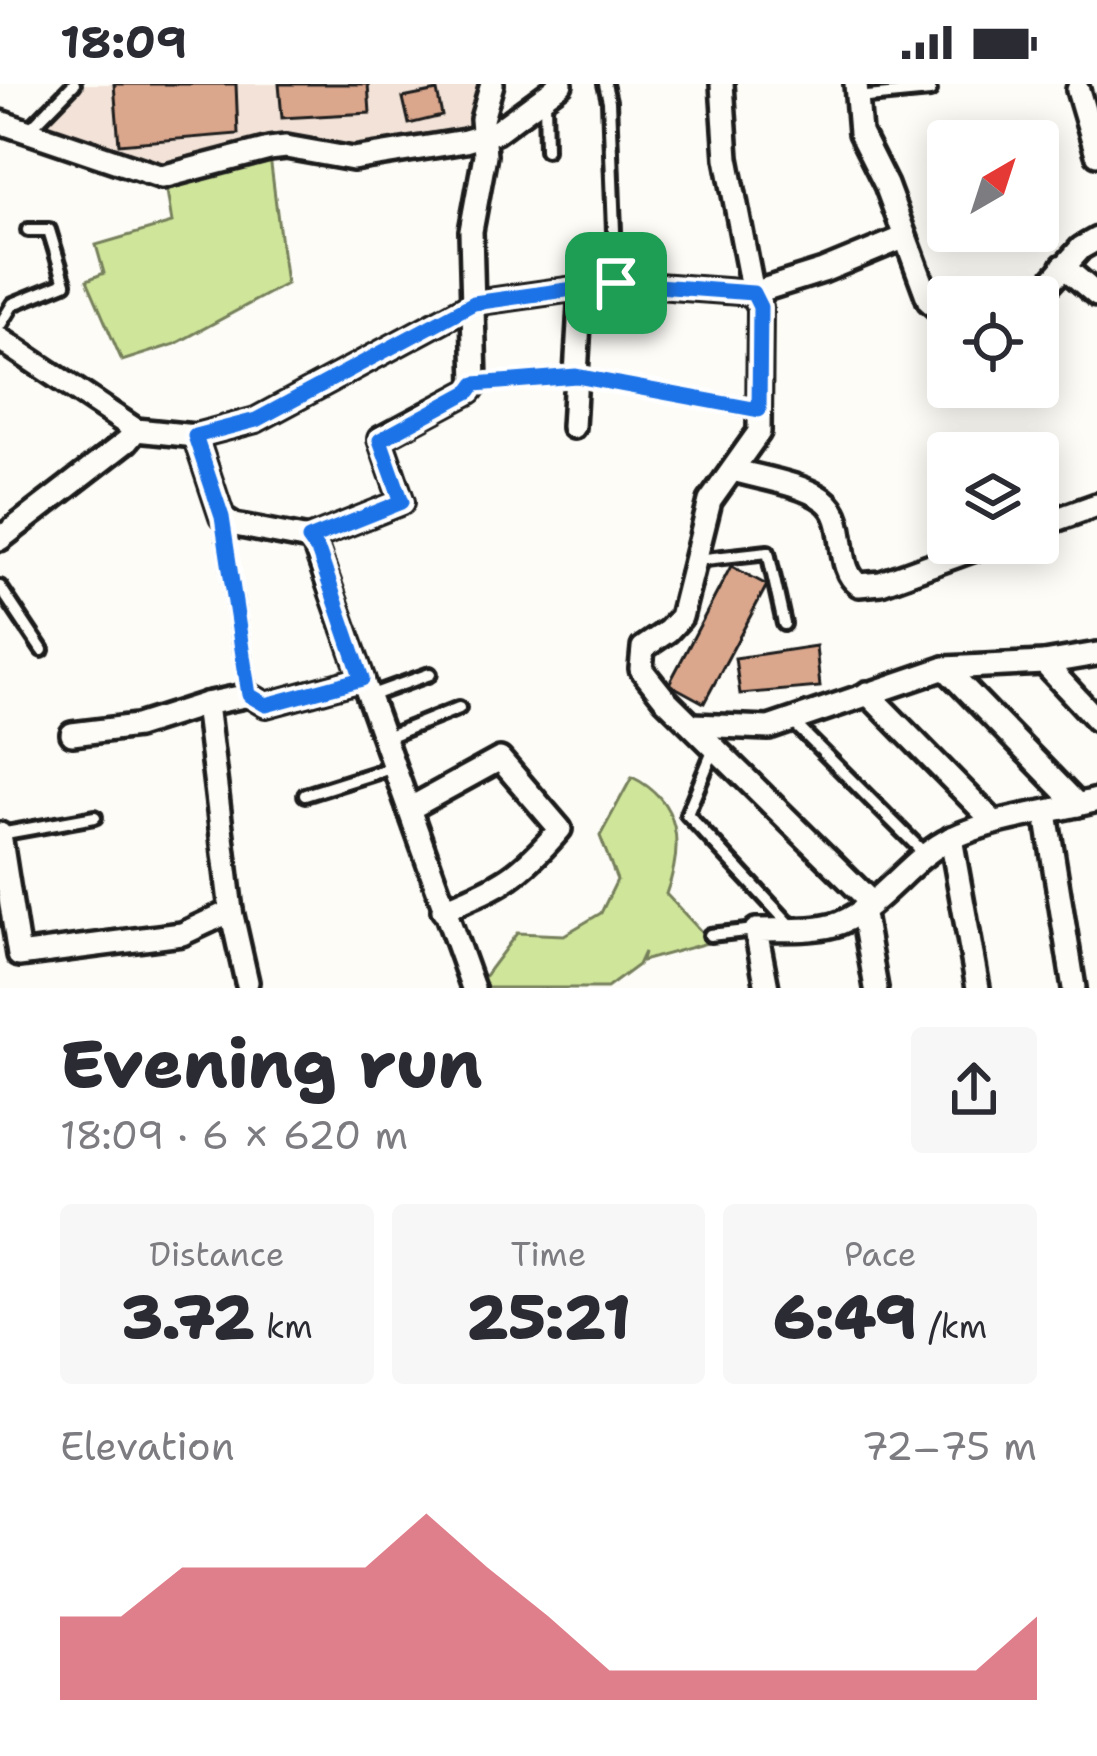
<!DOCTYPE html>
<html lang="en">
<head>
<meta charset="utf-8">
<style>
	:root { --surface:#fff; --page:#f7f7f7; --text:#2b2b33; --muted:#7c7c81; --accent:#d1495b }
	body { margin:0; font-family:"Shantell Sans",sans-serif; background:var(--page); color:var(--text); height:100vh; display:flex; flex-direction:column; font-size:45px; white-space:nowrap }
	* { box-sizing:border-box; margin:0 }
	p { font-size:39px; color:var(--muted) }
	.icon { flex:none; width:66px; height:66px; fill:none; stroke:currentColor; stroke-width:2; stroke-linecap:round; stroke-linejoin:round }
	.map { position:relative; height:904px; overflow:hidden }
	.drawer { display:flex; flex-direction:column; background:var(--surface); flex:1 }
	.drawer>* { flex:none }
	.needle { width:78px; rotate:39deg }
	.controls { position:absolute; left:927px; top:36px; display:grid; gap:24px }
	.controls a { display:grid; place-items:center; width:132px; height:132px; border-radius:12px; background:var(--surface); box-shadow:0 6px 30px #0003; font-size:60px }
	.pin { position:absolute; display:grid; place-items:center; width:102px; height:102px; color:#fff; margin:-51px; border-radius:24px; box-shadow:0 6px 18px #0006 }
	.round { display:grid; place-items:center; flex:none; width:126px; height:126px; border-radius:12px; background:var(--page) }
	.overview { display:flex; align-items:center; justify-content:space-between; height:204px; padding:0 60px }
	h1 { font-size:66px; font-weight:800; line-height:90px }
	.metrics { display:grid; grid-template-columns:repeat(3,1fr); gap:18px; height:204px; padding:12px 60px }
	.metrics div { display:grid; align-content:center; border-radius:12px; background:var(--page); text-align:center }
	.metrics b { font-size:60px; font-weight:800 }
	.metrics small { font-size:33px; font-weight:400 }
	.metrics p { font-size:33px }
	.chart { height:336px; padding:24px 60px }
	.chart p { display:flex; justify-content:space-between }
	.chart svg { width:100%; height:216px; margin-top:12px; fill:var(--accent); opacity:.7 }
	.status { display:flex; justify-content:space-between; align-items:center; height:84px; padding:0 60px; background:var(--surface); direction:ltr }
	.status svg { height:33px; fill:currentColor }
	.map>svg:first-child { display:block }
</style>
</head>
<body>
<div class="status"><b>18:09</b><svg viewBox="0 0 49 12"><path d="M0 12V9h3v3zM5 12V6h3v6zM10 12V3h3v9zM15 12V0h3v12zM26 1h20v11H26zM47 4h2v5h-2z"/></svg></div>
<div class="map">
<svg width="1097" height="904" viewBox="0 0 1097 904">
	<rect width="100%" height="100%" fill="#fdfcf7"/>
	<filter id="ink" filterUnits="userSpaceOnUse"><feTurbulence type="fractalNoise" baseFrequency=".00833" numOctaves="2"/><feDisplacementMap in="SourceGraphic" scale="24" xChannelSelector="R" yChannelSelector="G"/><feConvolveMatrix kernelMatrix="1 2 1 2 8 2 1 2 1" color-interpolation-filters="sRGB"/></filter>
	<g filter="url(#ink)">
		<!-- built -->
		<polygon fill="#f2e2d7" points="81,0 484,0 473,37 465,49 355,65 268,53 163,82 44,39"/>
		<!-- green -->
		<g fill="#cfe59a" stroke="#76805b" stroke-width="3">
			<polygon points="270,73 286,200 175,260 122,277 87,196 104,189 96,161 172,139 166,100"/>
			<path d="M632 693C681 717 684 762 666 810L711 858 642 877 644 868 638 881 607 904H485L481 897 517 849 564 851 601 829 617 796 600 752Z"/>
		</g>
		<!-- building -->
		<g fill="#daa78d" stroke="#1c1c1c" stroke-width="3">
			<polygon points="114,0 236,0 238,50 119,60"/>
			<polygon points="279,0 368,0 370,29 282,34"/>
			<polygon points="437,7 442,32 409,40 403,14"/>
			<polygon points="731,482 767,501 704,619 669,600"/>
			<polygon points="816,562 820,603 740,610 735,574"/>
		</g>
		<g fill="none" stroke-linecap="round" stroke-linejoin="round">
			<!-- service casing -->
			<g stroke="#1c1c1c" stroke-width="20">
				<g id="service">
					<polyline points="605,0 609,17 616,199"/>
					<polyline points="857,14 930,7"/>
					<polyline points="545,15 546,66"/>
					<polyline points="29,46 74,0"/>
					<polyline points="0,241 13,220 65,199 49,146 28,146"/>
					<polyline points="576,292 759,326"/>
					<polyline points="222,436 249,611"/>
					<polyline points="696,476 768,468 784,540"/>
					<polyline points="0,503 42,566"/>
					<polyline points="369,612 430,590"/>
					<polyline points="793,638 924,769"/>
					<polyline points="384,654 459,624"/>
					<polyline points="714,665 687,730 793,844"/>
					<polyline points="305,711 394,683"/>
					<polyline points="0,750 95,733"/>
					<polyline points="710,851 755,846"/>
				</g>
			</g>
			<!-- minor casing -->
			<g stroke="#1c1c1c" stroke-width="30">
				<g id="minor">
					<polyline points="722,0 727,74 753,209 760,223 759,348 710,417 681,533 668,547 643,564 641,585 664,614 870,817"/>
					<polyline points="856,0 860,49 886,101 929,217 948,233"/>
					<polyline points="1078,6 1097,70"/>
					<polyline points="0,38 162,93 269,65 286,63 353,75 465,57 496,48 561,0"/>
					<polyline points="1063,182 1097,211"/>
					<polyline points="1019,213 1048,201 1081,164 1097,155"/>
					<polyline points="0,255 136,346 195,352 256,336 474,219 616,199 753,209 823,187 903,154"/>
					<polyline points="573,343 581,204"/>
					<polyline points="195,352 222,433 235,441 309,455 315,462 473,904"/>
					<path d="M733 386C760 394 800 399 824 416 851 436 833 483 859 501L881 499 992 459"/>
					<polyline points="1038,442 1097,421"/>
					<polyline points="0,455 127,357 136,346"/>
					<polyline points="309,455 402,418 380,355 470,307 475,300 471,147 485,71 482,35 492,0"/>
					<polyline points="1044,579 1097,636"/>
					<polyline points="945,584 1078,721"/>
					<polyline points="867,609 994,738"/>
					<polyline points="693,641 769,644 945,584 1044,579 1097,570"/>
					<polyline points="72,650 137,642 206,620"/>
					<path d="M409 725 500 675 560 745C517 795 503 800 443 826"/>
					<polyline points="1046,729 1074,904"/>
					<polyline points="0,750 19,871 182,850 231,827 206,620 249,611 266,621 362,595"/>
					<polyline points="951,754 978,904"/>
					<polyline points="862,825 876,904"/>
					<polyline points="231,827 247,898"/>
					<path d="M767 904 756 846C781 845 817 848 840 839 883 821 909 774 952 754 997 733 1049 729 1097 716"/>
				</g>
			</g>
			<!-- path -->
			<polyline stroke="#1c1c1c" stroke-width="3" stroke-dasharray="12 9" stroke-linecap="butt" points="494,299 557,294"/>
			<!-- service -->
			<use href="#service" stroke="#fdfcf7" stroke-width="10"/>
			<!-- minor -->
			<use href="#minor" stroke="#fdfcf7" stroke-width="21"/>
		</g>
	</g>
	<g fill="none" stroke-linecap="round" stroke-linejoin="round" filter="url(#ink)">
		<!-- route casing -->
		<g stroke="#fff" stroke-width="24">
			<polygon id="route" points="616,199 753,209 760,223 759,326 576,292 475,300 470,307 380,356 402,418 309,455 319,469 362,595 266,621 249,611 222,433 195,352 256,336 474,219"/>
		</g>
		<!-- route -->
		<use href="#route" stroke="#1a73e8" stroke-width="15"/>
	</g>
</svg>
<div class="controls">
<a><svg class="needle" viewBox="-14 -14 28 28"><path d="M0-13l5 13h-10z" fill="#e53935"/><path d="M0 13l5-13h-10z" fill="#7c7c81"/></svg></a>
<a><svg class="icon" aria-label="locate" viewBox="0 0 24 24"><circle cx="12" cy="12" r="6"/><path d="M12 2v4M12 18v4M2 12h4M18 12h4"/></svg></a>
<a><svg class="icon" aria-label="layers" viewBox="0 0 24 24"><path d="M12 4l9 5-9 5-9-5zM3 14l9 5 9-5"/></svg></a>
</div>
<div class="pin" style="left:616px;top:199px;background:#1e9e55"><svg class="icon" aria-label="arrive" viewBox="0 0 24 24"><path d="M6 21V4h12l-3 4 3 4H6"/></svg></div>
</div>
<section class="drawer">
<div class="overview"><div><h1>Evening run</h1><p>18:09 · 6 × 620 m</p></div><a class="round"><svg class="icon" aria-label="share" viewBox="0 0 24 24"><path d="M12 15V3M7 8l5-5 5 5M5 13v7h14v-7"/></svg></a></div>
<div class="metrics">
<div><p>Distance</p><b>3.72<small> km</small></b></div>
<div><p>Time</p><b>25:21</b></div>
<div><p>Pace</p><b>6:49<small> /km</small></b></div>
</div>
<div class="chart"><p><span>Elevation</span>72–75 m</p>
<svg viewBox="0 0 160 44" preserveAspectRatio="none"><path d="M0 44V27L10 27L20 17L30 17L40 17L50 17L60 6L70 17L80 27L90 38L100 38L110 38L120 38L130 38L140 38L150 38L160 27V44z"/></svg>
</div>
</section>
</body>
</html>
